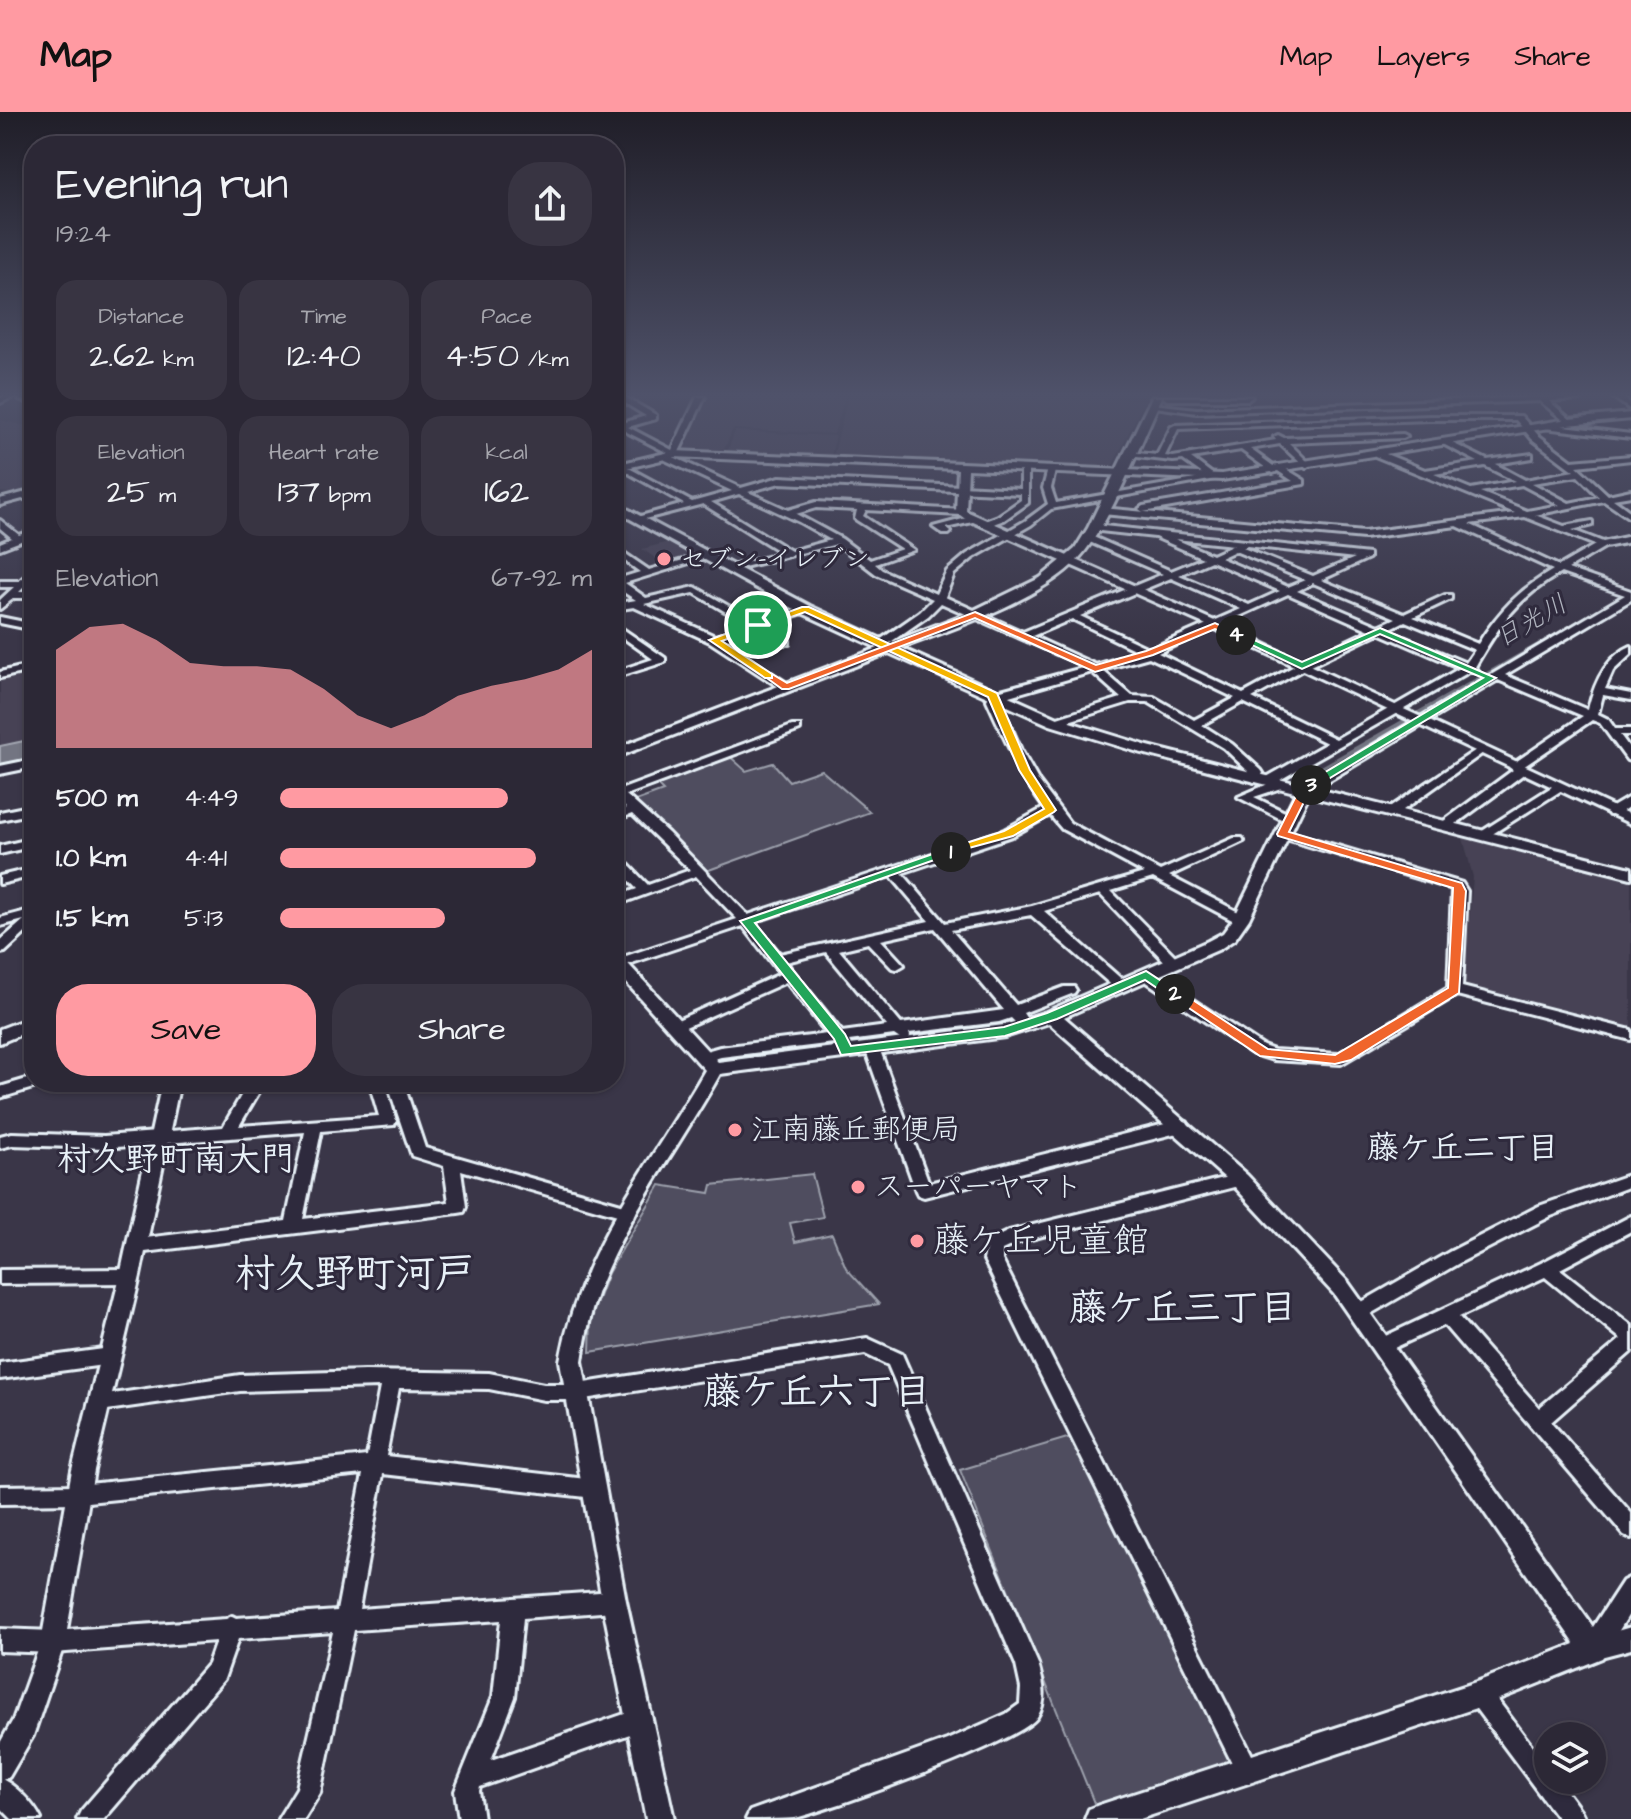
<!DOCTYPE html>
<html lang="en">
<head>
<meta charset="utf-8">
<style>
	:root { --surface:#2c2836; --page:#383442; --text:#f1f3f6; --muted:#a6a6ad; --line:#484451; --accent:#ff9aa2 }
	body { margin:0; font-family:"Architects Daughter","Klee One",sans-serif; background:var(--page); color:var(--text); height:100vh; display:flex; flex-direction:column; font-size:30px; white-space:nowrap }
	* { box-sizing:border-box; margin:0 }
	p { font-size:26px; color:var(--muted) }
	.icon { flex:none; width:44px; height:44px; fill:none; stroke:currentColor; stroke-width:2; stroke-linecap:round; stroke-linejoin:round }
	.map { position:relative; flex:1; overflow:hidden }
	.panel { position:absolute; left:24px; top:24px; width:600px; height:956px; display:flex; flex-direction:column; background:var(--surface); border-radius:32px; box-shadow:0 2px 6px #0004,0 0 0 2px var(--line) }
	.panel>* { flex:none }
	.controls { position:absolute; left:1534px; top:1610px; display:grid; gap:16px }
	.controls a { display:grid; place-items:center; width:72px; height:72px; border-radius:50%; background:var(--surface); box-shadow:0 2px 6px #0004,0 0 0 2px var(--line); font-size:40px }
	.pin { position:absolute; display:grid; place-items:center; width:68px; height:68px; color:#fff; margin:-34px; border:4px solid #fff; border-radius:50%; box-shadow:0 2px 8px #0007 }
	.km { position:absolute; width:40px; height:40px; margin:-20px; border-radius:50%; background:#222; color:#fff; font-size:22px; line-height:40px; text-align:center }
	.round { display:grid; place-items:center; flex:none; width:84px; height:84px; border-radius:32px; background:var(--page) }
	.headline { display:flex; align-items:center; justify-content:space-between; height:136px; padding:0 32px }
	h1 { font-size:44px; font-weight:600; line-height:60px }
	.stats { display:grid; grid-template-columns:repeat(3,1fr); gap:12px; height:136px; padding:8px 32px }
	.stats div { display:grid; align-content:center; border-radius:20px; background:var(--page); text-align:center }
	.stats b { font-size:34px; font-weight:600 }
	.stats small { font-size:22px; font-weight:400 }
	.stats p { font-size:22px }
	.chart { height:224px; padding:16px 32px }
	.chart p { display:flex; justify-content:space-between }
	.chart svg { width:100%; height:144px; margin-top:8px; fill:var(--accent); opacity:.7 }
	.action { display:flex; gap:16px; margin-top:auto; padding:16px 32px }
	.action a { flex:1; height:92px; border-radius:32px; background:var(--accent); color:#111; font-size:32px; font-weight:600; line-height:92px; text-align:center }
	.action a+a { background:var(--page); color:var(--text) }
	ul { padding:0 32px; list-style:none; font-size:26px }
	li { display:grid; grid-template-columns:128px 96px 1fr; align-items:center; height:60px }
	li i { height:20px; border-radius:10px; background:var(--accent) }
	header { display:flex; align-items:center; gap:48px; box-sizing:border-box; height:112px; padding:0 40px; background:var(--accent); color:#111 }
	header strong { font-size:38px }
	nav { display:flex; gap:44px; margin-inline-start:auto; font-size:28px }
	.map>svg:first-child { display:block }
</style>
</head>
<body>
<header>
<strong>Map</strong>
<nav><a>Map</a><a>Layers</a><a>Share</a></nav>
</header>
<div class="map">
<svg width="1631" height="1707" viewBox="0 0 1631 1707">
	<rect width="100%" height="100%" fill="#3a3648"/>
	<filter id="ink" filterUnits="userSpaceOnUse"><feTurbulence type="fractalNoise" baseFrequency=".0125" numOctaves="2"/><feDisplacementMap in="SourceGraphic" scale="16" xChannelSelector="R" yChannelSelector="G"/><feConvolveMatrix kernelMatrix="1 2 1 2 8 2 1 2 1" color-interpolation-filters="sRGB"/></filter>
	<g filter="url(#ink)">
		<!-- built -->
		<g fill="#464354">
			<polygon points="708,285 845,285 834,322 733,317 722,342 680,340"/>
			<polygon points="848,285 1084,285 1145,288 1109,361 832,349"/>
			<polygon points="0,308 26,314 34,311 34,380 22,383 0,380"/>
			<polygon points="735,319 836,324 830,347 726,343"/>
			<polygon points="676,428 702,444 667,454 642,437"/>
			<polygon points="34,555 34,648 0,656 0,563"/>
			<polygon points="1462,722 1631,765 1631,917 1463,875 1473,765"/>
		</g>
		<!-- green -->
		<g fill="#504e5f" stroke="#9ca0ac" stroke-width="2">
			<polygon points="725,640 746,659 773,651 789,669 821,658 870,700 706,759 653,708 630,691 663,679 654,670"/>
			<polygon points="812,1062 823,1105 790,1111 795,1130 832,1122 846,1156 879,1192 590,1240 591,1206 608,1161 660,1073 710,1081 712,1073"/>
			<polygon points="1074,1324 1239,1654 1096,1696 960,1358"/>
		</g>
		<!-- water -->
		<polygon fill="#737482" stroke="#a2a6b1" stroke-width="2" points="24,629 25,633 34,631 34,649 0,656 0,634"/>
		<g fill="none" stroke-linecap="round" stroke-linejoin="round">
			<!-- river -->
			<polygon fill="#737482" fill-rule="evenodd" points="1557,520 1564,524 1562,527 1308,674 1296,674 1293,670"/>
			<!-- minor casing -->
			<g stroke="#e8f1f8" stroke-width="6">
				<g id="minor">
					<polygon points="3,285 13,285 0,291 0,286"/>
					<polygon points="615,285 625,285 656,303 656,307 628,315 672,338 697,285 705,285 678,342 674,344 621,317 615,317 614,308 622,311 646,304"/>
					<polygon points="1532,285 1584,285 1580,287 1549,289 1571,308 1572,310 1568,312 1540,289 1197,301 1148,294 1152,292 1197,297"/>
					<polygon points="1613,285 1622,285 1631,292 1631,298"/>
					<path d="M1430 304H1521L1538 323 1572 349 1631 344V348L1577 354 1608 383 1631 378V384L1613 387 1631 400V407L1604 389 1535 403 1564 414 1592 409V413L1572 418 1603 430 1631 424V430L1605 435 1568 457 1631 479V488L1505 563 1588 598C1594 572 1605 545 1631 534V542L1613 559 1605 577 1631 582V588L1603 583 1598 602 1608 607 1615 617H1631V623H1620L1631 638V649L1627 648 1600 611 1592 608 1523 655 1527 658 1525 661 1449 717H1441L1439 714 1441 711 1513 658 1509 655 1511 653 1583 604 1498 568 1308 681H1300L1298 678 1625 483 1561 461C1516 487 1500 512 1475 555L1478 558 1477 560H1469L1278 669H1284L1286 672 1284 675 1254 685 1293 704 1295 707 1293 710 1289 711 1238 685 1268 672 1263 669 1265 666 1327 631 1243 590 1202 613 1232 632 1261 658 1263 661 1258 669 1254 670 1248 666 1251 662 1224 636 1148 590H1130L1059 612H1051V608L1121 586 1092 560 999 587 1021 638 1039 670 1070 711 1160 759 1234 726H1242L1244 729 1169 764 1246 804 1248 807 1246 810H1236L1153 766 1111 779 1179 848 1181 851 1179 854H1169L1100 782 1044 799 1126 871 1128 874 1126 877H1116L1031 803 951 818 1016 893 1064 875H1074L1076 878 1074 881 1023 901 1027 907 1025 910H1015L1011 906 999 910 909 921 910 924 908 928 903 929 894 923 849 929 851 933 844 938 839 937 834 931 721 945 704 950 699 949 696 945 699 941 720 935 827 922 786 870 681 917H671L669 914 671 911 780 862 743 814 623 854H614V848L737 807 696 764 614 794V785L637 777 614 753V742L619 743 648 773 690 758 632 702 614 709V701L626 696 614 685V675L620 678 792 614H800V618L626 683 668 721 748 803 1004 718 1044 696C1020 663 1004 625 987 588L990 581 1086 555 941 491 928 504 885 534H877V530L920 500 933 487 876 462 837 432 728 459V455L782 441 703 392 637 409V405L684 392 614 353V348L692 390 732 379 661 346V342H667L741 376 780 365 1021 377V358L1028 356V391L1004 408 985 415 982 414V410L998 404 1021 388V382L780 371 748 380 788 398 816 390 964 398V402L961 403 866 398 863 404 914 438 875 452 882 458 936 482 947 459 967 442 1025 409 1048 392 1043 376 1048 357 1055 359 1051 376 1056 391 1207 365 1183 348 1173 349 1128 344 1124 342 1128 340 1157 343 1171 315 1175 313ZM1430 308H1516L1532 327 1574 359 1525 368 1495 352 1532 346V342L1487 348 1446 328H1443V332L1478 350 1425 358 1381 340H1375V344L1515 401 1364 420 1102 396 1098 399 1102 402 1364 426 1457 414 1553 458C1520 477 1498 500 1478 532L1413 505 1451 487V483H1445L1404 502 1321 468 1369 446V442L1094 413 1089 416 1091 418 1155 425 1203 446 1171 459 1091 424H1085V428L1163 462 1023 520 945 485 954 462 973 446 1031 413 1051 397 1226 365 1222 362 1215 364 1191 346 1241 338 1273 361 1276 360V356L1250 337 1280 332 1306 356 1310 353 1309 351 1289 331 1403 326 1407 324 1403 322 1284 326 1278 323 1274 325 1276 328 1173 345 1165 344 1178 317ZM1485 354 1515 369 1471 377 1434 362ZM1578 364 1599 385 1569 391 1532 371ZM1522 373 1560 393 1527 399 1480 380ZM739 382 799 410 831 428 791 439 711 390ZM816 396 857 398 855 407 902 437 870 448 842 427 796 402ZM1525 405 1595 433 1559 454 1469 412ZM1175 427 1234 433 1212 443ZM1247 434 1355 446 1313 464 1243 436ZM1235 439 1305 468 1288 475 1220 446ZM1211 449 1280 479 1249 493 1179 463ZM1171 466 1241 497 1150 537 1080 504ZM1313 471 1396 506 1379 514 1297 479ZM1288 482 1370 518 1298 552 1243 582 1158 541ZM1072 507 1140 540 1096 553 1032 524ZM1405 509 1475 538 1466 551 1387 518ZM1379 521 1460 556 1336 627 1252 586 1306 556ZM1149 545 1235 586 1194 608 1154 585 1132 584 1102 558ZM1050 703 1062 717 1144 761 1032 794 945 811 902 761 1012 724ZM891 764 929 809 780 842 754 810ZM935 816 1004 898 901 912 839 838 868 831 892 856 897 857 904 853 881 828ZM826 840 887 914 842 920 786 850Z"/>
					<polygon points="1547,312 1631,322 1631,326 1544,316 1543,314"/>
					<polygon points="1281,354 1304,368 1304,372 1143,400 1139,397 1143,394 1293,369 1278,359 1278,355"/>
					<polygon points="631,399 635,402 634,404 614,410 614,404"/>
					<polygon points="974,404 978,407 977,409 946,416 951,420 949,422 943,422 933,415"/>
					<polygon points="0,408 19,423 34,418 34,424 0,437 0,431 12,426 0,416"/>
					<path d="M614 434 649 458 707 441 712 444 625 471 646 486 695 475 757 510 801 495H809V499L765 514 789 528V532H781L756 517 722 529 790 573V577H782L710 530 634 495 614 498V492L636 488 614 474V468L640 460 614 441ZM694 481 748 513 715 524 644 492Z"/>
					<polygon points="34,457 34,465 19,480 34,480 34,486 14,486 0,497 0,488 14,475 0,475 0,469 19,469"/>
					<polygon points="0,505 34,512 34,518 0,511"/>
					<polygon points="614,511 665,546 665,550 614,566 614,560 653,547 614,519"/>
					<polygon points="34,552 34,558 0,566 0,560"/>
					<polygon points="1479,636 1483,637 1483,641 1396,703 1388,703 1386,700 1388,697"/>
					<polygon points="34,647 34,655 0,662 0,654"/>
					<polygon points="1558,671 1564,675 1562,678 1486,726 1478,726 1476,723"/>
					<polygon points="1631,684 1631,693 1617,703 1609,703 1607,700 1609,697"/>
					<polygon points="1283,718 1462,771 1467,779 1462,875 1631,918 1631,928 1457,883 1341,952 1273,948 1253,942 1141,866 1139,863 1141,860 1151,860 1263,934 1274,938 1338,942 1448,876 1452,777 1279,725 1277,722"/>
					<polygon points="34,726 34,734 0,742 0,734"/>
					<polygon points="34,756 34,764 0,772 0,764"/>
					<polygon points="34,797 34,813 5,840 0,841 0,829 24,808 0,814 0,806"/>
					<polygon points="872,931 879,936 929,1071 1181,1008 1187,1010 1189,1014 1187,1018 1181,1020 924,1085 918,1083 916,1079 865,936"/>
					<polygon points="34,965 34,970 43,970 40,974 0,986 0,975"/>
					<polygon points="249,970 265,970 239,1014 379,1004 369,970 385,970 396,1009 394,1013 321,1019 303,1107 449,1090 444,1054 412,1044 387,970 403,970 425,1036 628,1094 634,1095 636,1100 634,1105 628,1106 461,1058 466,1095 464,1100 458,1101 137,1141 131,1139 128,1134 131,1129 137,1127 286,1109 305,1020 104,1036 12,1033 0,1036 0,1024 12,1021 104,1024 223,1015"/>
					<polygon points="1240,1062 1246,1064 1248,1068 1246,1072 1019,1130 1002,1138 1002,1148 1255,1649 1259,1657 1255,1665 1247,1669 1239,1665 984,1148 988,1129 1009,1119"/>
					<polygon points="1631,1062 1631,1074 1551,1104 1461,1150 1365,1205 1359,1207 1353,1205 1350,1200 1353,1195 1449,1140 1539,1094"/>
					<path d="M1631 1104V1119L1560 1157 1631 1213V1240L1551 1310 1631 1401V1426L1624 1423 1444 1213 1383 1241 1377 1238 1374 1233 1377 1228 1541 1151ZM1545 1165 1621 1227 1539 1296 1459 1205Z"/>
					<polygon points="130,1157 136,1159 139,1164 136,1169 130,1171 0,1172 0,1158"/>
					<path d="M867 1226 902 1242 1038 1552C1043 1570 1048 1588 1037 1605 1023 1629 831 1697 795 1706 780 1707 762 1707 746 1707L750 1699 947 1628 1006 1602 1020 1592 1021 1576 1016 1553 888 1253 865 1242 578 1288H544L489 1277 399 1276 386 1344 595 1368 602 1371 605 1377 602 1383 595 1386 383 1362 359 1497 614 1479 621 1482 625 1489 621 1496 614 1499 523 1506 515 1585 491 1648 639 1597 647 1600 650 1608 647 1616 480 1675 479 1679 483 1707H459L455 1679 493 1585 501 1508 354 1518 320 1681 304 1707H278L297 1676 333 1520 238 1527 224 1567 104 1707H77L81 1699 208 1552 216 1529 53 1541 0 1539V1517L53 1519 226 1507 232 1504 236 1506 337 1499 363 1362 78 1391 0 1392V1374L78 1373 367 1344 380 1275 240 1279 100 1299 93 1297 91 1291 93 1285 240 1263 365 1259 489 1261 544 1272H578Z"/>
					<polygon points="111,1236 118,1239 120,1244 118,1249 111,1252 0,1267 0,1251"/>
					<polygon points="1631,1515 1631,1537 1593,1547 1585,1544 1582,1536 1585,1528"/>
					<polygon points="1479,1571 1487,1574 1548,1655 1548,1668 1558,1668 1581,1699 1585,1707 1558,1707 1471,1590 1468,1582 1471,1574"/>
					<path d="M0 1666C15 1673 34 1692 41 1707H12L0 1695Z"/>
				</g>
			</g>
			<!-- tertiary casing -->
			<g stroke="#e8f1f8" stroke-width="6">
				<g id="tertiary">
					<polygon points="18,285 34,287 34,293 19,287"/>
					<polygon points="1163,285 1252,285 1248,288 1167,288"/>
					<polygon points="1631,301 1631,307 1568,313 1222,368 968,357 966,399 1219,511 1631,703 1631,712 1211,515 964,406 956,400 958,357 674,345 614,359 614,353 674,339 1222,362 1568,307"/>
					<path d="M1304 674 1311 678 1249 807 1235 827 1220 837 1064 905 1247 1063 1348 1170 1593 1515 1623 1469 1631 1465V1499L1602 1546 1479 1595 1140 1707H1085L1089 1697 1099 1693 1479 1569 1575 1532 1334 1182 1233 1073 1049 911 1005 925 720 962C681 1032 631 1097 601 1171 591 1196 586 1222 582 1249L626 1489 674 1707H646L602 1489 560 1249C581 1134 649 1056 705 958L614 857V842L620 843 718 950 1004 913 1046 900 1208 829 1223 821 1234 806 1297 678Z"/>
					<polygon points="34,693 34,701 0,708 0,700"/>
					<polygon points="162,970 180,970 140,1164 94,1358 65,1530 33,1624 9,1665 0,1669 0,1631 13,1608 41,1530 72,1358 120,1164"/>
				</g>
			</g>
			<!-- secondary casing -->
			<g stroke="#e8f1f8" stroke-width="6">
				<g id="secondary">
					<path d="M1152 285H1162C1140 331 1115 401 1085 439 1049 486 956 515 901 536L1060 607 1148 634 1631 756V766L1138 640 1050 613 889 541 614 646V637L878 536 800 500 614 398V390L810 494 890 531 970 500 1040 466 1075 437 1088 416Z"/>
					<polygon points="34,378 34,384 0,393 0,387"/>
					<polygon points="34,904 34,917 0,931 0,917"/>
				</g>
			</g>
			<!-- minor -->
			<use href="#minor" fill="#2f2a3d" fill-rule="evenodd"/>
			<!-- tertiary -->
			<use href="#tertiary" fill="#2f2a3d" fill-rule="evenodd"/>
			<!-- secondary -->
			<use href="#secondary" fill="#2f2a3d" fill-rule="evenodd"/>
		</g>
	</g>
	<!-- sky -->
	<linearGradient id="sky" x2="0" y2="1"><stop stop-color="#201e28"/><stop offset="0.54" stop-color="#4f526a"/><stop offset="1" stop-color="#4f526a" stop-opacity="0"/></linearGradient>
	<rect width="1631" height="524" fill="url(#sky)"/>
	<!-- split-1 -->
	<polygon fill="#f5b400" stroke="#fff" stroke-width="2" points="802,495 809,495 997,581 1030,658 1056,698 1054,700 1013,724 947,742 947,737 1004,719 1044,697 1019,658 988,585 805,500 762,515 753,513"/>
	<!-- split-2 -->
	<polygon fill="#22a559" stroke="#fff" stroke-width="2" points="947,737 957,740 755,811 845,922 851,934 1004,915 1047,901 1146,859 1181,882 1179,885 1170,885 1145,868 1057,907 1005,924 841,943 834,927 740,809"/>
	<!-- split-3 -->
	<polygon fill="#f0652b" stroke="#fff" stroke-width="2" points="1311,670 1317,673 1309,680 1289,720 1462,771 1466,779 1459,881 1351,948 1335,952 1260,944 1168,882 1170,879 1179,879 1268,937 1335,943 1448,876 1453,776 1278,724 1277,722 1299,678"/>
	<!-- split-4 -->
	<polygon fill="#22a559" stroke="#fff" stroke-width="2" points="1380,516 1496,566 1315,675 1307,675 1307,671 1483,566 1380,522 1302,557 1231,523 1239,521 1302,550"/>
	<!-- split-5 -->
	<polygon fill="#f0652b" stroke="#fff" stroke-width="2" points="975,500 1096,553 1146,539 1215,511 1241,523 1236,526 1215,517 1153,543 1095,560 975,506 789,577 782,577 764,564 772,562 787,571"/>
	<!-- split-6 -->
	<polygon fill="#f5b400" stroke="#fff" stroke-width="2" points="755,511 763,513 722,529 772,562 772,566 765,566 709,528"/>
	<!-- markers -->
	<g fill="#ff9aa2" stroke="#2f2a3d" stroke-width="3">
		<circle cx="664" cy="447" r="8"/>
		<circle cx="735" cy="1018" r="8"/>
		<circle cx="858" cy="1075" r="8"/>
		<circle cx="917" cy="1129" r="8"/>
	</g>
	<g text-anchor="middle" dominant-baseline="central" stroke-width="6" stroke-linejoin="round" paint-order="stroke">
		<!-- far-poi labels -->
		<g font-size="26" fill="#e8f1f8" stroke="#2f2a3d" text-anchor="start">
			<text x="680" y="447">セブン-イレブン</text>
		</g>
		<!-- far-water labels -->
		<g font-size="26" font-style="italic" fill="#aeb2bd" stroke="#2f2a3d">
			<text transform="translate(1531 509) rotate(-30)">日光川</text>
		</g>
		<!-- poi labels -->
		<g font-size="30" fill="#e8f1f8" stroke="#2f2a3d" text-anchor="start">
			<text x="751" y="1018">江南藤丘郵便局</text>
			<text x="874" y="1075">スーパーヤマト</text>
		</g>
		<!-- neighbourhood labels -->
		<g font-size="32" font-weight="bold" fill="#e8f1f8" stroke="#2f2a3d">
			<text x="1463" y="1036">藤ケ丘二丁目</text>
		</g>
		<!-- quarter labels -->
		<g font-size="34" font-weight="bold" fill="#e8f1f8" stroke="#2f2a3d">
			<text x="176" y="1048">村久野町南大門</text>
		</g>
		<!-- near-poi labels -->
		<g font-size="36" fill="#e8f1f8" stroke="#2f2a3d" text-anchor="start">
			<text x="933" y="1129">藤ケ丘児童館</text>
		</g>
		<!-- near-neighbourhood labels -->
		<g font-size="38" font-weight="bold" fill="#e8f1f8" stroke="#2f2a3d">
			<text x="1183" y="1197">藤ケ丘三丁目</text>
			<text x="817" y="1281">藤ケ丘六丁目</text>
		</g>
		<!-- near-quarter labels -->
		<g font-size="40" font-weight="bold" fill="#e8f1f8" stroke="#2f2a3d">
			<text x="355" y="1162">村久野町河戸</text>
		</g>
	</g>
</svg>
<div class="controls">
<a><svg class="icon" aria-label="layers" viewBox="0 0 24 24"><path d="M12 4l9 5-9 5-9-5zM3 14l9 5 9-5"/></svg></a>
</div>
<div class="pin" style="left:758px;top:513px;background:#1e9e55"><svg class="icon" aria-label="arrive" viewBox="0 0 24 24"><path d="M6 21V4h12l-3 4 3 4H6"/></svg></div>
<b class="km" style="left:951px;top:740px">1</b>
<b class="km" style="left:1175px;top:882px">2</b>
<b class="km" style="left:1311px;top:673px">3</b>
<b class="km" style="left:1236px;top:523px">4</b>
<section class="panel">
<div class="headline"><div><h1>Evening run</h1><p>19:24</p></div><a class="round"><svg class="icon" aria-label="share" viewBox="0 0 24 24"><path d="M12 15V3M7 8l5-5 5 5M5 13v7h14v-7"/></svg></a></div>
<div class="stats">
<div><p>Distance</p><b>2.62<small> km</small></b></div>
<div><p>Time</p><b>12:40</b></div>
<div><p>Pace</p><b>4:50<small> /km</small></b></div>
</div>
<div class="stats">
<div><p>Elevation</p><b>25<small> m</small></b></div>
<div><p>Heart rate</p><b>137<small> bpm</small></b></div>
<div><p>kcal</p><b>162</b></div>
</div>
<div class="chart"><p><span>Elevation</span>67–92 m</p>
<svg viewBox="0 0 160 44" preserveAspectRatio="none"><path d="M0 44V14L10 7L20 6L30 11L40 18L50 19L60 19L70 20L80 26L90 34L100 38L110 34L120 28L130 25L140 23L150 20L160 14V44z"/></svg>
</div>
<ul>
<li><b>500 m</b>4:49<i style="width:73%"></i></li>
<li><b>1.0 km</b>4:41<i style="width:82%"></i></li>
<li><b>1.5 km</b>5:13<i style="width:53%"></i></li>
</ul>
<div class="action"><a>Save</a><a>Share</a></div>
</section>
</div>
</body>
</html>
